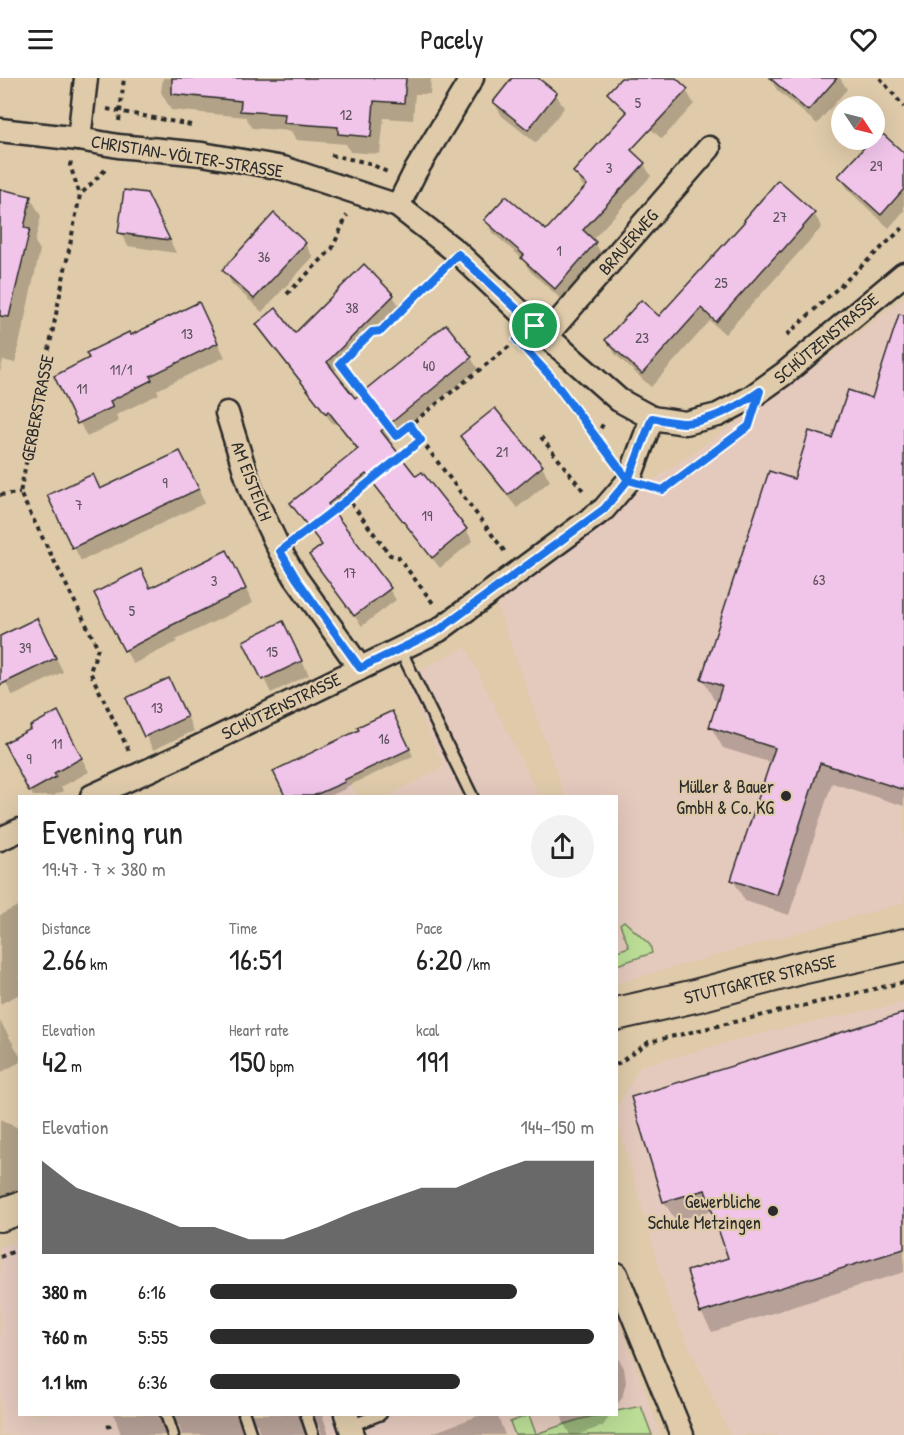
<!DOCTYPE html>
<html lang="en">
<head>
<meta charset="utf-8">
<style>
	:root { --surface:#fff; --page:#f2f2f2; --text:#222; --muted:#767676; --accent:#2b2b2b }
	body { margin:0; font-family:"Patrick Hand",sans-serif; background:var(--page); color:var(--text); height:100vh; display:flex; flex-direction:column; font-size:22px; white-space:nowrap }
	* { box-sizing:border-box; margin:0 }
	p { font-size:20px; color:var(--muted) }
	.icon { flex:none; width:33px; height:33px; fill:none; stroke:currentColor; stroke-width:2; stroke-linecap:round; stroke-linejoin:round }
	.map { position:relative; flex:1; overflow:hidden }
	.details { position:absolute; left:18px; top:717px; width:600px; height:621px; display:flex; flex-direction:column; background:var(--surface); border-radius:0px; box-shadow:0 6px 24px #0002 }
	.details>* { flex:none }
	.needle { width:39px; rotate:125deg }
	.fabs { position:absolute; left:831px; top:18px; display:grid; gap:12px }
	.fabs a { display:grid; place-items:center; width:54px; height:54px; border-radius:50%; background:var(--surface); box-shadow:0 6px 24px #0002; font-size:30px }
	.pin { position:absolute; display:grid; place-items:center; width:51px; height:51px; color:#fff; margin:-26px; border:3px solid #fff; border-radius:50%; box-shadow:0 2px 6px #0007 }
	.round { display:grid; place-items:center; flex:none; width:63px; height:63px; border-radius:32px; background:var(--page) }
	.headline { display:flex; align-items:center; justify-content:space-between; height:102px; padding:0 24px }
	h1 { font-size:33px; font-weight:600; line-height:45px }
	.metrics { display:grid; grid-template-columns:repeat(3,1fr); gap:9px; height:102px; padding:6px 24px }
	.metrics div { display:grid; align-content:center }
	.metrics b { font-size:30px; font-weight:600 }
	.metrics small { font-size:16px; font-weight:400 }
	.metrics p { font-size:16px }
	.chart { height:168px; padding:12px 24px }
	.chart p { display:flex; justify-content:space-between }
	.chart svg { width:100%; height:108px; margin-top:6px; fill:var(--accent); opacity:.7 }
	ul { padding:0 24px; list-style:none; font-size:20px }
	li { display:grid; grid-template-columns:96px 72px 1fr; align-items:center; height:45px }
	li i { height:15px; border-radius:8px; background:var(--accent) }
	header { display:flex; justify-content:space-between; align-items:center; height:78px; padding:0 24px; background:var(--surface); font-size:27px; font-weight:600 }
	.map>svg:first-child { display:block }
</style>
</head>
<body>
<header><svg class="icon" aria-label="menu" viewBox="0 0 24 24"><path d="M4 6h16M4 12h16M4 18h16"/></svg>Pacely<svg class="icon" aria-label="heart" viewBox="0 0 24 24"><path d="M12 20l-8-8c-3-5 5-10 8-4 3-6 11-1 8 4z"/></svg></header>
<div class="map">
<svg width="904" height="1357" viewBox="0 0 904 1357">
	<rect width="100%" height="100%" fill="#dfcbaa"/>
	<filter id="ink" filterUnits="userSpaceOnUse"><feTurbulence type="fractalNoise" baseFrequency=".0167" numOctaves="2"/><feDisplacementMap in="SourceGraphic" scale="12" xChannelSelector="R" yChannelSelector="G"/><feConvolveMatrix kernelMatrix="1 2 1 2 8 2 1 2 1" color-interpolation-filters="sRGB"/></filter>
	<g filter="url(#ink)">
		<!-- built -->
		<g fill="#e4c9bd">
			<polygon points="904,220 904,825 617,905 617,875 627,895 617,865 616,718 565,718 492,514 803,298"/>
			<polygon points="466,569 539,718 388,718 444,688 404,600"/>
			<polygon points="328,667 345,703 349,702 357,718 285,718 273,693"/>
			<polygon points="904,925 904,1357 730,1357 669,1225 617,1041 617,1030 640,988 775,952"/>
			<polygon points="19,1162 20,1336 616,1336 617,1238 661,1357 0,1357 0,1169"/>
		</g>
		<!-- green -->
		<g fill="#bbdd96" stroke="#738460" stroke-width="1.5">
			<polygon points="624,843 650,867 652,875 617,887 617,873 629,869 620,846"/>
			<path d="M641 1328 652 1357H515L510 1344 529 1337 536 1356C564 1347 587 1336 616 1336L617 1333Z"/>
		</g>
		<!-- shadow -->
		<g fill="#0003">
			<polygon points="163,0 431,0 430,16 415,16 413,42 384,40 380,76 350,74 346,66 296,62 291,53 252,50 246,39 171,32 161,14"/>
			<polygon points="513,0 536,0 556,16 564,30 536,65 502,38 494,24"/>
			<polygon points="624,0 673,0 686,12 694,26 662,61 621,25"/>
			<polygon points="770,0 840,0 847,11 817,46 777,12"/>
			<polygon points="879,55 904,77 904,133 889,150 848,112 840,98 873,62 874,62"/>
			<polygon points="644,86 651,98 592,162 595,165 603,178 563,223 530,193 523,181 493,155 486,143 546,154 586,110 582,107 575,94"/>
			<polygon points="0,112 30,119 41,138 35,164 40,172 15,285 3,282 0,295"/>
			<polygon points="146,116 155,130 176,175 128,168 120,154"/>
			<polygon points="814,136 822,149 725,256 710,243 651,309 615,276 607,262 659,241 747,144"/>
			<polygon points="305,166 313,179 262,234 232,206 224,192"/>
			<polygon points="393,218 400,229 333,295 355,322 446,249 471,280 478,291 387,364 415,401 421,396 466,452 473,463 440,490 373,406 334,437 389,511 396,522 362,548 317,489 311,478 323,468 298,436 292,425 358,373 336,344 333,346 264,257 258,246 295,257"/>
			<polygon points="198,226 225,279 157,312 159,316 116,337 119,343 87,359 56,298 131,259"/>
			<polygon points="904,278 904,728 832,705 789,837 745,823 733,802 772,685 723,670 711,649 719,623 714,622 703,601 795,402 873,322"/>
			<polygon points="462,359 542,389 550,403 517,430 470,372"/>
			<polygon points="180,374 205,425 81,483 49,418 92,398 101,412"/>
			<polygon points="227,474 253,525 176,562 177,564 133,586 96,516 150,511"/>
			<polygon points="44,555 63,594 13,618 0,594 0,559"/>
			<polygon points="290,559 309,597 271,615 245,563"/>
			<polygon points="169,602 177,616 194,653 153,672 146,658"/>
			<polygon points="395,641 413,678 346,709 347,710 330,718 286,718 275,693"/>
			<polygon points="65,649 89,694 61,709 63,713 53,718 33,718 6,666"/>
			<polygon points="20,827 20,916 0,926 0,837"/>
			<polygon points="904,937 904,1194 712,1254 701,1234 730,1181 713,1132 676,1143 664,1124"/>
			<polygon points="0,943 20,978 20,984 0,995"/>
			<polygon points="0,1041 20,1051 20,1114 0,1120"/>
			<polygon points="616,1276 624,1290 626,1304 622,1320 616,1329"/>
			<polygon points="114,1336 322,1336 329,1357 322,1357 319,1347 315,1347 311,1349 309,1357 260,1357 257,1346 249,1349 247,1357 182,1357 179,1347 174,1347 169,1357 121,1357"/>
			<polygon points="483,1336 497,1336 505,1357 427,1357"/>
			<polygon points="561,1336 611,1336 603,1348 577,1357 570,1357 564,1346"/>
		</g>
		<!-- building -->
		<g fill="#f1c5ea" stroke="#2b2b2b" stroke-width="1.5">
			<polygon points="172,0 406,0 404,25 374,23 371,59 338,56 338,49 284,45 285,36 240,33 241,23 172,16"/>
			<polygon points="512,0 538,0 557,15 528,52 493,24"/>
			<polygon points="621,0 676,0 688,11 631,72 645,85 583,152 596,164 555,211 521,180 524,177 484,142 506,118 546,152 587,107 573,94 627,34 607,15"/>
			<polygon points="770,0 837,0 808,33"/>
			<polygon points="875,57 884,57 904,75 904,111 881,137 838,98 871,62 874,62"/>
			<polygon points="778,102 815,135 781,174 780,173 716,244 701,230 642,296 605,262 641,222 659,238 745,143 744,142"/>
			<polygon points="0,111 31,118 24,150 30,151 9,239 0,238"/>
			<polygon points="124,112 147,115 170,162 118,155"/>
			<polygon points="274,135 306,165 254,221 222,192"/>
			<polygon points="364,186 394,217 327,284 355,320 446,246 472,279 381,353 416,398 422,394 467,451 432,480 366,396 328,426 391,510 354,538 309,477 322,467 290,425 358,371 328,333 326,336 256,246 276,230 295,255"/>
			<polygon points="199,224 218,265 150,298 152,302 110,323 113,329 77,346 54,298 89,280 86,275 129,254 131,257"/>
			<polygon points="899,236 904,237 904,712 820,685 777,817 731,802 775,670 709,649 722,608 701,601 769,393 794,401 809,353 832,360 848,312 872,320"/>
			<polygon points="495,330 543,388 508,417 460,358"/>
			<polygon points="180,373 199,411 72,470 47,417 93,396 100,411"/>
			<polygon points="227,472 246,511 170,548 170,549 124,573 94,515 141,491 150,510"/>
			<polygon points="37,540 56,580 0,607 0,558"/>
			<polygon points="283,543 302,583 262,602 243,563"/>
			<polygon points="169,600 187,639 144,659 126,620"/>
			<polygon points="58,633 82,680 54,695 56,699 29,714 4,665 31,651 30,648"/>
			<polygon points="392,633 410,671 344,702 345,704 313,718 285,718 273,693 359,652 357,649"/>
			<polygon points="904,935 904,1171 700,1235 687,1193 728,1180 705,1112 663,1124 631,1019"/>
		</g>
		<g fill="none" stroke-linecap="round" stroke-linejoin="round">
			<!-- service casing -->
			<g stroke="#2b2b2b" stroke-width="15">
				<g id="service">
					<polyline points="400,571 472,718"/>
					<polyline points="166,1336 173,1357"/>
					<polyline points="244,1336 251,1357"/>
					<polyline points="306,1336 313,1357"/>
					<polyline points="350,1348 381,1336"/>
				</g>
			</g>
			<!-- minor casing -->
			<g stroke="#2b2b2b" stroke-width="27">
				<g id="minor">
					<polyline points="0,52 79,61 118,68 202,76 283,90 398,128 458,175 535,248 619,322 652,340 685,345 718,337 750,320 785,295 904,196"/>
					<polyline points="79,61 86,0"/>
					<polyline points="398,128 415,94 472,0"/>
					<polyline points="546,258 709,70"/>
					<polyline points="227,335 251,412 280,473 296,500 360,590"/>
					<polyline points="92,718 180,678 439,552 604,431 629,402 652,340"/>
					<polyline points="0,761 20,752"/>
					<polyline points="616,1196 682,1357"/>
					<polyline points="346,1336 353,1357"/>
				</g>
			</g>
			<!-- secondary casing -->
			<g stroke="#2b2b2b" stroke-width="36">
				<g id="secondary">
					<polyline points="616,936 695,918 801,890 904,867"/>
					<polyline points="0,1137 20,1130"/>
				</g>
			</g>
			<!-- path -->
			<g stroke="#2b2b2b" stroke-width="4" stroke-dasharray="4.5 4.5" stroke-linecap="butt">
				<polyline points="880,0 904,29"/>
				<polyline points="107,31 191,47"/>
				<polyline points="119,43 124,0"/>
				<polyline points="331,77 369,85 389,95"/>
				<polyline points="71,84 70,87 80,117"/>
				<polyline points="105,92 80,117 20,415 98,570 90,594 130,675"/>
				<polyline points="441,193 381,253 372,254 341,285 396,358 516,263"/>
				<polyline points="287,216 332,171 347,137"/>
				<polyline points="787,257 904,149"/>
				<polyline points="548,296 611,378"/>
				<polyline points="410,347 505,474"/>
				<polyline points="596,358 605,343"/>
				<polyline points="541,359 585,415"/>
				<polyline points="421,362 348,421 390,477 398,479 433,525"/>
				<polyline points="653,409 663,412 733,360"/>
				<polyline points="0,417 20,415"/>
				<polyline points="299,459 348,421"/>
				<polyline points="616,987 649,964 904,904"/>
				<polyline points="0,1179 20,1171"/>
				<polyline points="107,1349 115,1346"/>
			</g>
			<!-- service -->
			<use href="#service" stroke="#dfcbaa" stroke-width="10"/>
			<!-- minor -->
			<use href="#minor" stroke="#dfcbaa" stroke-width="22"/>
			<!-- secondary -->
			<use href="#secondary" stroke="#dfcbaa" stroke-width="32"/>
		</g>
	</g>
	<g fill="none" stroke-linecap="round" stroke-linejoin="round" filter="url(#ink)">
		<!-- route casing -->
		<g stroke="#fff" stroke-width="12">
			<path id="route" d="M535 248 458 176 381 253 372 254 340 285 396 358 410 347 421 362 348 421 280 473 296 500 360 590 439 552 604 431 628 402 652 340C662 342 675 345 685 345 711 343 739 328 760 313L749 348 663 412 628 402 550 298 517 262 535 248"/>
		</g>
		<!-- route -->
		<use href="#route" stroke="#1a73e8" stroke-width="8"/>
	</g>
	<!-- markers -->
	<g fill="#2b2b2b" stroke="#dfcbaa" stroke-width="2">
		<circle cx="786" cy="718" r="6"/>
		<circle cx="773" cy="1133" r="6"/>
	</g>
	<g text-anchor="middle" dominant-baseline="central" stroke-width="4.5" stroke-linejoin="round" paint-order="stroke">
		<!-- number labels -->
		<g font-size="15" fill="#5c525b">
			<text x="638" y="24">5</text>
			<text x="346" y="36">12</text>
			<text x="876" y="87">29</text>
			<text x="609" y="89">3</text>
			<text x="780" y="138">27</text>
			<text x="559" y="172">1</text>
			<text x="264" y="178">36</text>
			<text x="721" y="204">25</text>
			<text x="352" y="229">38</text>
			<text x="187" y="255">13</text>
			<text x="642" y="259">23</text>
			<text x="429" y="287">40</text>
			<text x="121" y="291">11/1</text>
			<text x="82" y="310">11</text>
			<text x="502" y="373">21</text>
			<text x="165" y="404">9</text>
			<text x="79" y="426">7</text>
			<text x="427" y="437">19</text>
			<text x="350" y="494">17</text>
			<text x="819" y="501">63</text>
			<text x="214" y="502">3</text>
			<text x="132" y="532">5</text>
			<text x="25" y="569">39</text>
			<text x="272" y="573">15</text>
			<text x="157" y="629">13</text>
			<text x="384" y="660">16</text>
			<text x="57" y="665">11</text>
			<text x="29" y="680">9</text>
		</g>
		<!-- street labels -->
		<g font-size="18" fill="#2b2b2b" stroke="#dfcbaa">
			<text transform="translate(187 78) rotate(9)">CHRISTIAN-VÖLTER-STRASSE</text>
			<text transform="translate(628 164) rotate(-49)">BRAUERWEG</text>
			<text transform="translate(826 260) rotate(-40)">SCHÜTZENSTRASSE</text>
			<text transform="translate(37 330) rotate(-79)">GERBERSTRASSE</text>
			<text transform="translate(252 403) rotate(69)">AM EISTEICH</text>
			<text transform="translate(281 628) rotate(-26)">SCHÜTZENSTRASSE</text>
			<text transform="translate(760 901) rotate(-14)">STUTTGARTER STRASSE</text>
		</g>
		<!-- poi labels -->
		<g font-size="18" fill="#2b2b2b" stroke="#dfcbaa" text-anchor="end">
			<text x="774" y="708">Müller &amp; Bauer<tspan x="774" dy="21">GmbH &amp; Co. KG</tspan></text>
			<text x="761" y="1123">Gewerbliche<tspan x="761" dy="21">Schule Metzingen</tspan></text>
		</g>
	</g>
</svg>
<div class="fabs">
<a><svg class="needle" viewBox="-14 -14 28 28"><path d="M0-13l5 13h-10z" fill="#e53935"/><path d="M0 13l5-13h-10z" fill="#767676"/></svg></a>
</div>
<div class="pin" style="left:535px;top:248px;background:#1e9e55"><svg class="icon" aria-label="arrive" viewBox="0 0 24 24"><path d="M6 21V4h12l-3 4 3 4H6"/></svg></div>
<section class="details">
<div class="headline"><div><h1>Evening run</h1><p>19:47 · 7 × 380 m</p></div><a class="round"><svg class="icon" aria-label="share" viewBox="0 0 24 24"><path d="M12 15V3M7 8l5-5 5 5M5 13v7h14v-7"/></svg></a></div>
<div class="metrics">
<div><p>Distance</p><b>2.66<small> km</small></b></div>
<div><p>Time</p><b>16:51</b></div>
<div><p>Pace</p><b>6:20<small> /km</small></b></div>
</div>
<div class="metrics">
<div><p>Elevation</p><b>42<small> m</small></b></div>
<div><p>Heart rate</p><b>150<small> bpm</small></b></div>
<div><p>kcal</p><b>191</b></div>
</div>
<div class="chart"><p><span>Elevation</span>144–150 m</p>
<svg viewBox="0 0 160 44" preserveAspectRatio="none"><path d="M0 44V6L10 17L20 22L30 27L40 33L50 33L60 38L70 38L80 33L90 27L100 22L110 17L120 17L130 11L140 6L150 6L160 6V44z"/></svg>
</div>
<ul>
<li><b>380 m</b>6:16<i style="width:80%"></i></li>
<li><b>760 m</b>5:55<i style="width:100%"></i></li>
<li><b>1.1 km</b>6:36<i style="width:65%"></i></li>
</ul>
</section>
</div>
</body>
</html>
